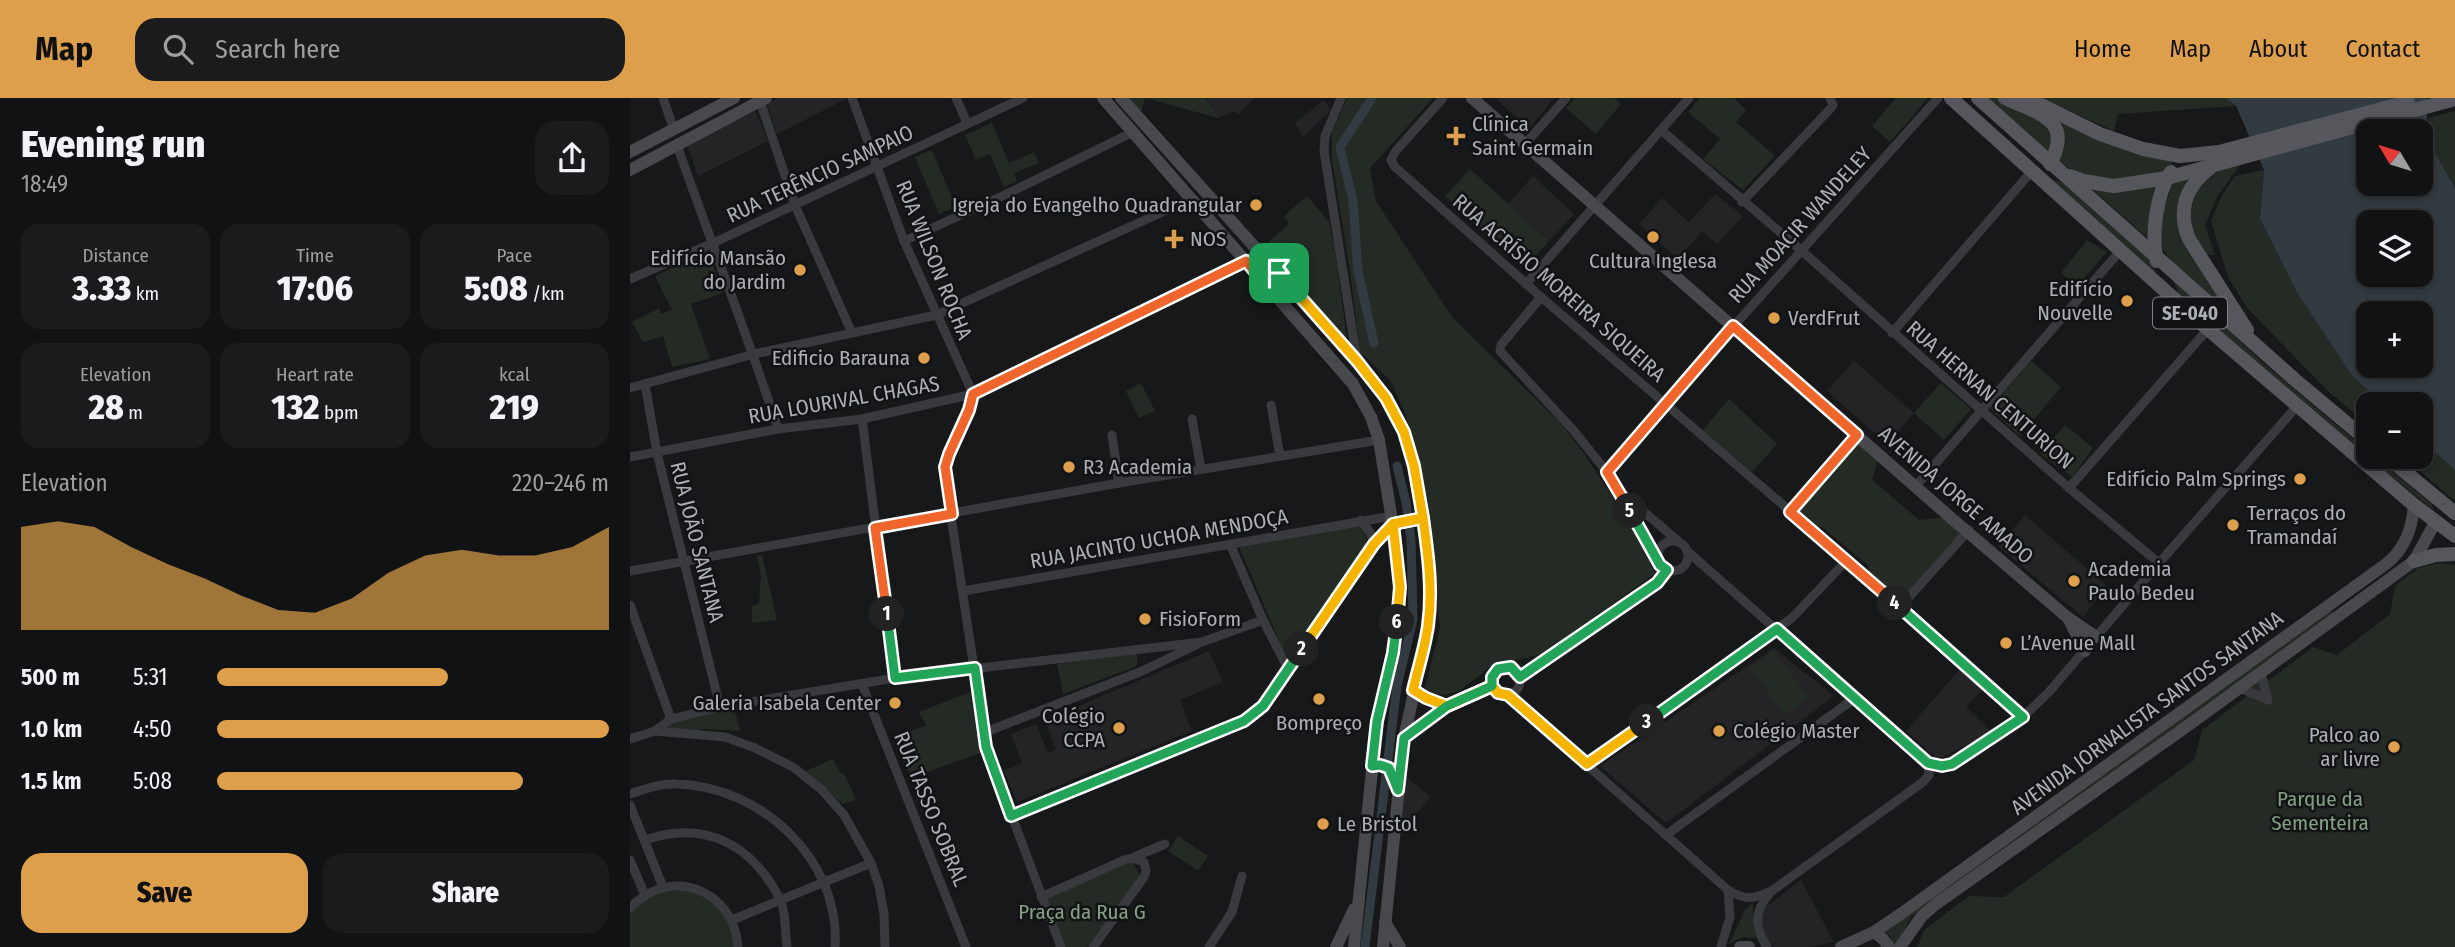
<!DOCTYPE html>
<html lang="en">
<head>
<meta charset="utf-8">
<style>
	:root { --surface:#111213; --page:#1a1b1c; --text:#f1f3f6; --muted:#9c9ea0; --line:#303233; --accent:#dd9f4b }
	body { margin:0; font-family:"Fira Sans Condensed",sans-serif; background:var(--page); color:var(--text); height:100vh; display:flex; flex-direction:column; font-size:26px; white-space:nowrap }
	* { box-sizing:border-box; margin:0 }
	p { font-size:23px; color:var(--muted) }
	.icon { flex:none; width:38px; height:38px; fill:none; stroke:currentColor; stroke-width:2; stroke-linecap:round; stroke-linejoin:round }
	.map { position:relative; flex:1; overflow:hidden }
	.sheet { display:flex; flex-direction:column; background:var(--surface); width:630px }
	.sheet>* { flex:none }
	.needle { width:46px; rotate:308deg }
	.fabs { position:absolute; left:1726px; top:21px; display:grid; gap:14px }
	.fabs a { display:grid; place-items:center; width:77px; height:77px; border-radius:14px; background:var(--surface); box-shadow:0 4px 10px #0003,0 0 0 2px var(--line); font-size:35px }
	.pin { position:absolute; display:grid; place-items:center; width:60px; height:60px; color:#fff; margin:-30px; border-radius:14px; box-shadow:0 4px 10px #0006 }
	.km { position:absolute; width:35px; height:35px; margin:-18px; border-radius:50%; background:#222; color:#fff; font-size:19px; line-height:35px; text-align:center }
	.round { display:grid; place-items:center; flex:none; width:74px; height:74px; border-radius:21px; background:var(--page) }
	.headline { display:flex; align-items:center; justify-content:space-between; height:119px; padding:0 21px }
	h1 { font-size:38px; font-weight:800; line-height:52px }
	.figures { display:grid; grid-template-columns:repeat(3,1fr); gap:10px; height:119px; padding:7px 21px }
	.figures div { display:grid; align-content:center; border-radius:18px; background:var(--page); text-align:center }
	.figures b { font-size:35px; font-weight:800 }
	.figures small { font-size:19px; font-weight:400 }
	.figures p { font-size:19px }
	.chart { height:196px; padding:14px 21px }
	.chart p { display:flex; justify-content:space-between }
	.chart svg { width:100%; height:126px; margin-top:7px; fill:var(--accent); opacity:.7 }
	.button { display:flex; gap:14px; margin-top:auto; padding:14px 21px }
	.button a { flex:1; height:80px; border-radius:21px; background:var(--accent); color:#111; font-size:28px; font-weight:800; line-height:80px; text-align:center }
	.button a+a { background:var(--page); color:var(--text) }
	ul { padding:0 21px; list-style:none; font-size:23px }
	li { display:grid; grid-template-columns:112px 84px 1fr; align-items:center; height:52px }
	li i { height:18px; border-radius:9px; background:var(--accent) }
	header { display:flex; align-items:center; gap:42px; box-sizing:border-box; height:98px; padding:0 35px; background:var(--accent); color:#111 }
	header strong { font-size:33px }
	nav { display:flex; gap:38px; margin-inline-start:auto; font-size:24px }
	.search { width:490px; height:63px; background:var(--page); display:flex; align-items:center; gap:18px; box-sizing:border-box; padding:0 24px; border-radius:21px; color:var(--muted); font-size:26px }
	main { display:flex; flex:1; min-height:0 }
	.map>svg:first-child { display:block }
</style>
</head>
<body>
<header>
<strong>Map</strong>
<div class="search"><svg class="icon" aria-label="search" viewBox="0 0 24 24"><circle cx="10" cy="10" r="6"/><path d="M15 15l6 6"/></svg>Search here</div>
<nav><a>Home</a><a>Map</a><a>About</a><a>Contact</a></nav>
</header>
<main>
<section class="sheet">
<div class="headline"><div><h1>Evening run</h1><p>18:49</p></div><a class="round"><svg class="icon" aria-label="share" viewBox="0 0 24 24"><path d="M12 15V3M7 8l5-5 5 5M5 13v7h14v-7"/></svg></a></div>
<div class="figures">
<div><p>Distance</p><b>3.33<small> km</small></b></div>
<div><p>Time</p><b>17:06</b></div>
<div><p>Pace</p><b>5:08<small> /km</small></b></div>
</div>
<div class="figures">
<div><p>Elevation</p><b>28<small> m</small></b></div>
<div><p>Heart rate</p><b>132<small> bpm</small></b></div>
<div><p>kcal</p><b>219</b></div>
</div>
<div class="chart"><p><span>Elevation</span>220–246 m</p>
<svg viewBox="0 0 160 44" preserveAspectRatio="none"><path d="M0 44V8L10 6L20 8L30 15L40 21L50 26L60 32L70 37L80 38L90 33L100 24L110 18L120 16L130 18L140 18L150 15L160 8V44z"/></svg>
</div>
<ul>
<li><b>500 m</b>5:31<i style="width:59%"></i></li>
<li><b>1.0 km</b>4:50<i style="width:100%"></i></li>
<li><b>1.5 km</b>5:08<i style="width:78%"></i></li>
</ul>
<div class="button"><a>Save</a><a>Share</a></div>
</section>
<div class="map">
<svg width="1825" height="849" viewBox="0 0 1825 849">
	<rect width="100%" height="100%" fill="#171819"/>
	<!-- built -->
	<g fill="#242426">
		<polygon points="148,0 216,0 216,1 147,36 137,6"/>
		<polygon points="577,0 624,0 608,17 604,13 588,20"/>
		<polygon points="865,0 924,0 899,31"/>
		<polygon points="694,2 701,12 673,39 665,25"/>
		<polygon points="125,13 138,43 68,78 57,46"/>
		<polygon points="903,78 944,116 919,143 878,106"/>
		<polygon points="1085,96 1113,118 1087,146 1072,133 1048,161 1009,126 1032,100 1059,124"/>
		<polygon points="1224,263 1284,315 1257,346 1197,293"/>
		<polygon points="1395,417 1477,488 1453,519 1368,448"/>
		<polygon points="1144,550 1204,598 1036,725 970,668"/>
		<polygon points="579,553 593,584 550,602 562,633 387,704 374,673 392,665 381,636 406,626 418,655 426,652 415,622"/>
		<polygon points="1330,571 1353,591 1336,609 1362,634 1308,662 1276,633"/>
		<polygon points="775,678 801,699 772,731"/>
		<polygon points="1171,782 1204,844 1180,849 1144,849 1137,845 1129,824 1136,809"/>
	</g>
	<!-- green -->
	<g fill="#242b24">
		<polygon points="499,0 576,0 588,20 515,0 511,14"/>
		<polygon points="717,0 803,0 740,70 746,103 822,219 931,326 953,354 993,415 1026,475 910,557 864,566 829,593 816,597 802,595 795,590 810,530 800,428 777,320 760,282 730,254 720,173 702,62 702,34"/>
		<polygon points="945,0 984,0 991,6 966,36 936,10"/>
		<polygon points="1070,0 1104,0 1116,12 1106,24 1145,58 1113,92 1073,61 1090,41 1058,14"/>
		<polygon points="1266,0 1298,0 1260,44 1242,28"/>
		<polygon points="1357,0 1367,0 1418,26 1423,31 1419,54"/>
		<polygon points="1389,0 1542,61 1542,67 1535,74 1473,83 1442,72 1428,62 1435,42 1431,28"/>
		<polygon points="1412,0 1596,0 1606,8 1488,16 1484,33"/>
		<polygon points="1825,13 1825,90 1797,41 1798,20"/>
		<polygon points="362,25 379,65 404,54 409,65 384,75 387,83 374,89 360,56 346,62 335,37"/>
		<polygon points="302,52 326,109 309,116 285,59"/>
		<polygon points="1610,67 1587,99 1575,127 1585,157 1573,156 1556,128 1557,105 1582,74"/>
		<polygon points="840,71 919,143 895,170 815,98"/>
		<polygon points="1634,72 1630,121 1668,196 1723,279 1753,306 1738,306 1738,327 1697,292 1618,211 1598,179 1581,123 1592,97 1605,78"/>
		<path d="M1566 75 1549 114 1591 199 1586 203C1571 190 1548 173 1537 157 1522 138 1536 101 1545 82Z"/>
		<polygon points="1420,81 1439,86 1522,160 1526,177"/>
		<polygon points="1528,86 1519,141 1462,91"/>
		<polygon points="677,98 699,124 706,159 717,242 633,149 659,126 654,118"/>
		<polygon points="1457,142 1477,154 1447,188 1431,175"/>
		<polygon points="78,153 93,195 61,206 80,261 42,269 33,238 13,244 2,224 29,210 31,216 42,212 25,178"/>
		<polygon points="1540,176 1631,263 1738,354 1738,359 1744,359 1802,406 1803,412 1742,362 1550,198"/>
		<polygon points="1401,263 1431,289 1390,338 1360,311"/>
		<polygon points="511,285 525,313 509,320 496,293"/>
		<polygon points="1311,285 1341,311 1314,342 1284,315"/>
		<polygon points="1099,301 1147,346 1122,374 1073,332"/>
		<polygon points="1435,327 1463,350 1442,379 1410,356"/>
		<polygon points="1227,337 1249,357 1242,382 1289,422 1320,419 1339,432 1270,509 1237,480 1239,468 1192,429 1179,431 1160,414"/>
		<polygon points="1790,341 1825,372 1825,403 1774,359 1790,359"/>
		<polygon points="728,427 735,431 737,448 658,564 608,446"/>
		<polygon points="127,457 132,457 147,522 122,525 122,508 129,505 131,479"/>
		<polygon points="1810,465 1825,467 1825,849 1287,849 1294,832 1339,798 1374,799 1564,662 1572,632 1624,593 1618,589 1629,581 1631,588 1683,549 1707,557 1760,516 1765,488 1788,470"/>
		<polygon points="1702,511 1703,515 1281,819 1266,849 1264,849 1260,838 1253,832"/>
		<polygon points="1143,552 1179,599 1156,617 1119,571"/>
		<polygon points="501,555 507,555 507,565 505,569 433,596 427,566"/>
		<polygon points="340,594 350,655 281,680 264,640 296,627 289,614"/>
		<polygon points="104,610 110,633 74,631 48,635 38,629 43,624"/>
		<polygon points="203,661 210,675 214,675 226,702 213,706 176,673"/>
		<polygon points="548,738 578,758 568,773 538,753"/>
		<polygon points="502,762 511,779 457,849 436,849 417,800"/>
		<path d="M62 792 93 811 107 849H0V814C20 792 34 794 62 792Z"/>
		<polygon points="1123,805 1123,829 1127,840 1113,839 1099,846 1115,812"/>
	</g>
	<!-- water -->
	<path fill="#323b41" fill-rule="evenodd" d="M1596 0H1797V41L1825 90V372L1790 341V306H1753L1723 279 1668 196 1630 121 1634 72 1606 8ZM1738 33H1790V86H1738ZM1738 124H1790V177H1738ZM1738 215H1790V268H1738Z"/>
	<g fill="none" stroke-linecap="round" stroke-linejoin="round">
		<!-- canal -->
		<g stroke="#323b41" stroke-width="9">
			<polyline points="742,0 710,49 723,103 728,173 744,245"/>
			<polyline points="735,849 767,588 783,521 781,442 776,404 767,368"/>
		</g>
		<!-- street -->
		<g stroke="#393a3e" stroke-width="9">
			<polyline points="33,0 44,32"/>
			<path d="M222 0 274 143 343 296C336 324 315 350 315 379L356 649 431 849"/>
			<polyline points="326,0 337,25"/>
			<polyline points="711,0 695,38 694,53 727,263"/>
			<polyline points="813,0 765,54 761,62 765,69 911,199 1217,462 1393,619"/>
			<polyline points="130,3 165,107 222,235"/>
			<polyline points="1031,32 1172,153 1439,390 1529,465"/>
			<path d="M47 47C80 142 117 235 148 331"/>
			<polyline points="894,47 936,0"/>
			<polyline points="1112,104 1201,10 1203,7 1200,0"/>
			<polyline points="274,143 383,93 503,34"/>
			<polyline points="0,181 81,146 393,0"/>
			<polyline points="896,186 1059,0"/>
			<polyline points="911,199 871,247 870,253 944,333 977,374 1028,463"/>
			<polyline points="1262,235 1401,74"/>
			<polyline points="15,286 27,355 90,609"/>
			<polyline points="0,290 124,256 306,217 561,101"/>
			<polyline points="641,307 650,358"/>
			<polyline points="232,321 265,580"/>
			<polyline points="562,321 571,371"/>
			<polyline points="482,337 489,385"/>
			<polyline points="0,359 148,331 232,321 343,296 616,163"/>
			<polyline points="977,374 1034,306 1308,0"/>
			<polyline points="1286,388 1490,153"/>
			<polyline points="1439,390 1578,231"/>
			<polyline points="991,394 1048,443"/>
			<polyline points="1160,414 1227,337"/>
			<polyline points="731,422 740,434 744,446"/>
			<circle cx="1043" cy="458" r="15"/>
			<polyline points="600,446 633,522 658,571"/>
			<polyline points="1057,453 1298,665 1312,668 1322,666 1393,619 1419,594 1529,465 1668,307"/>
			<polyline points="0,473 489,385 749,342"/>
			<polyline points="333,493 762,418"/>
			<polyline points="0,507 41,621"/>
			<polyline points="1270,509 1339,432"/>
			<circle cx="876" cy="583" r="14"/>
			<polyline points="1631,575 1638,602"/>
			<polyline points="890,579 1027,485 1037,472"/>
			<polyline points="232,586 336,849"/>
			<polyline points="1610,590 1638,602"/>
			<polyline points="783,592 796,600 817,608"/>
			<polyline points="878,597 1098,792 1100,819 1091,849"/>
			<polyline points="25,633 95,639 125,650 163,669 192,692 214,717 241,765 249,788 254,816 255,849"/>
			<polyline points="353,635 510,574 568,546"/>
			<polyline points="774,640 817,608 862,588"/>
			<polyline points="0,641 25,633 41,621 90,609 265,580 572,544 633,522"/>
			<polyline points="957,666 1162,520 1217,462"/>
			<path d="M0 696C15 691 30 685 47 686 131 688 211 762 205 849"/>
			<polyline points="0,707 33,789"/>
			<polyline points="381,718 614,623 633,608 744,446 763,426"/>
			<polyline points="1036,737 1225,600"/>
			<path d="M15 742C74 722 121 745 150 801 156 813 155 835 157 849"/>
			<polyline points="504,759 535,746"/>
			<polyline points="0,762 15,797"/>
			<path d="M1098 792C1116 803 1124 801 1143 792L1293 684 1299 677 1298 665"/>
			<polyline points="411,799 494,762 502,760 514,764 516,773 514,779 463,849"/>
			<path d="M0 810C40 767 104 791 108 849"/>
			<polyline points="102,822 241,765"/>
			<polyline points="579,849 602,814 612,778"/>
			<path d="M1137 849C1124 829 1124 813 1140 795"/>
		</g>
		<!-- secondary -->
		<g stroke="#47494d" stroke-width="12">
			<polyline points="473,0 723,286 741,319 749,342 768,460 770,489 765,541 747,623 724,849"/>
			<polyline points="491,0 727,263 756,300 774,334 784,368 801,480 798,530 774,640 753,849"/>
			<polyline points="842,0 1320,419 1437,519 1466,539"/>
			<polyline points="0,54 104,0"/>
			<polyline points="0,72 136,0"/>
			<polyline points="763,426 793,420"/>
			<polyline points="1439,522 1455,553"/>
			<polyline points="742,668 750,667 759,670 766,685"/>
			<polyline points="755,824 770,849"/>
			<polyline points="1244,834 1253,841 1259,849"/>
			<polyline points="706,849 724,811"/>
			<polyline points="1110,849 1119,849"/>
			<path d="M1211 849 1244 834 1272 815 1756 466C1775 451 1782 431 1784 407"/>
			<polyline points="1270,849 1292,818 1306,806 1560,626 1784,463 1806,423"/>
		</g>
		<!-- primary -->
		<g stroke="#55575c" stroke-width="14">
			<polyline points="1321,0 1572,226 1784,407 1825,438"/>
			<polyline points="1348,0 1664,281 1738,343"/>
			<path d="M1375 0C1409 16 1444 21 1420 66"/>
			<polyline points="1397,0 1470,36 1513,51 1550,58 1589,54 1778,4"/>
			<path d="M1580 70C1556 88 1547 112 1559 141L1617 232"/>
			<polyline points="1440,78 1453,83 1484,88 1537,80 1825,1"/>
			<path d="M1527 163C1521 136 1526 97 1541 74"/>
			<polyline points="1757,359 1825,415"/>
			<polyline points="1784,463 1806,457 1825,456"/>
		</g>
	</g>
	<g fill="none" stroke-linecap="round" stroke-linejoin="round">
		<!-- split-1 casing -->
		<g stroke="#fff" stroke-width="14">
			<polyline id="split-1" points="257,516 245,430 322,416 315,369 319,356 339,312 343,296 616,163 635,186 640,178 649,175"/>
		</g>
		<!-- split-2 casing -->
		<g stroke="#fff" stroke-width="14">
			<polyline id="split-2" points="257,516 265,580 345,570 356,649 381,718 614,623 633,608 672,551"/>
		</g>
		<!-- split-3 casing -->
		<g stroke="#fff" stroke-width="14">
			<path id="split-3" d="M672 551 744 446 763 426 793 420C798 456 803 492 798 528 795 549 788 571 783 592L796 600 817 608 862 588 868 595 878 597 957 666 1017 624"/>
		</g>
		<!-- split-4 casing -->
		<g stroke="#fff" stroke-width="14">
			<polyline id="split-4" points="1017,624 1147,531 1298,665 1312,668 1322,666 1393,619 1265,505"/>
		</g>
		<!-- split-5 casing -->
		<g stroke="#fff" stroke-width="14">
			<polyline id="split-5" points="1000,413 977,374 1103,228 1227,337 1160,414 1265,505"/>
		</g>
		<!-- split-6 casing -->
		<g stroke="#fff" stroke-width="14">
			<polyline id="split-6" points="767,524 763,555 747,623 742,668 750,667 759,670 768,692 774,640 817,608 862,588 862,579 868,571 881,569 890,579 1027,485 1037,472 1030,467 1000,413"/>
		</g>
		<!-- split-7 casing -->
		<g stroke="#fff" stroke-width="14">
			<polyline id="split-7" points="649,175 727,263 756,300 774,334 784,368 793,420 763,426 770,489 767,524"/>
		</g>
		<!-- split-1 -->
		<use href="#split-1" stroke="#f0652b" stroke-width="9"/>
		<!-- split-2 -->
		<use href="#split-2" stroke="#22a559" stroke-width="9"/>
		<!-- split-3 -->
		<use href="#split-3" stroke="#f5b400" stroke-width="9"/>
		<!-- split-4 -->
		<use href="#split-4" stroke="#22a559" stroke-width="9"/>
		<!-- split-5 -->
		<use href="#split-5" stroke="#f0652b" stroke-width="9"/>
		<!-- split-6 -->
		<use href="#split-6" stroke="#22a559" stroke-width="9"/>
		<!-- split-7 -->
		<use href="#split-7" stroke="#f5b400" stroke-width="9"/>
	</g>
	<!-- markers -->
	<g fill="#dd9f4b" stroke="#121314" stroke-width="2.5">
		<path d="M822.5 27.5h7v7h7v7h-7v7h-7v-7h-7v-7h7z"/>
		<circle cx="626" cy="107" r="7"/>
		<circle cx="1023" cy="139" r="7"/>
		<path d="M540.5 130.5h7v7h7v7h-7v7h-7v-7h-7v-7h7z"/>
		<circle cx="170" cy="172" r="7"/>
		<circle cx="1497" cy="203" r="7"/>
		<circle cx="1144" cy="220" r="7"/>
		<circle cx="294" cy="260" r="7"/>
		<circle cx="439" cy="369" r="7"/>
		<circle cx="1670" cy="381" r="7"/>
		<circle cx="1603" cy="427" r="7"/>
		<circle cx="1444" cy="483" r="7"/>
		<circle cx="515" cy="521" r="7"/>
		<circle cx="1376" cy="545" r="7"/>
		<circle cx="689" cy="601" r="7"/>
		<circle cx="265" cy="605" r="7"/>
		<circle cx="489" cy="630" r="7"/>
		<circle cx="1089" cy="633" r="7"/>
		<circle cx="1764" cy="649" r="7"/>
		<circle cx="693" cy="726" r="7"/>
	</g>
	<g text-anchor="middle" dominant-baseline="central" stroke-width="5" stroke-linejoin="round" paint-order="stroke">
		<!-- shield labels -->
		<rect fill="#121314" stroke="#7d8186" stroke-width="2" x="1523" y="199.5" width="74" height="31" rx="5"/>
		<g font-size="19" font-weight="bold" fill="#abb0b7">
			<text x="1560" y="215">SE-040</text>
		</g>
		<!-- poi labels -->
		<g font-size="21" fill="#abb0b7" stroke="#121314" text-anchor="start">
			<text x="842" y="26">Clínica<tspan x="842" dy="24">Saint Germain</tspan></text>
			<text x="612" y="107" text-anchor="end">Igreja do Evangelho Quadrangular</text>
			<text x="560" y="141">NOS</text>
			<text x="156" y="160" text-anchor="end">Edifício Mansão<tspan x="156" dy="24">do Jardim</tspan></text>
			<text x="1023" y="163" text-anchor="middle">Cultura Inglesa</text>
			<text x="1483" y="191" text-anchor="end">Edifício<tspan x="1483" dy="24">Nouvelle</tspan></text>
			<text x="1158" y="220">VerdFrut</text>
			<text x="280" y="260" text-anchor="end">Edificio Barauna</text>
			<text x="453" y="369">R3 Academia</text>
			<text x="1656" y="381" text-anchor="end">Edifício Palm Springs</text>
			<text x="1617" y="415">Terraços do<tspan x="1617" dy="24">Tramandaí</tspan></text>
			<text x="1458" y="471">Academia<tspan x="1458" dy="24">Paulo Bedeu</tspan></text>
			<text x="529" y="521">FisioForm</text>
			<text x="1390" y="545">L’Avenue Mall</text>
			<text x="251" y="605" text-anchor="end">Galeria Isabela Center</text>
			<text x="475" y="618" text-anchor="end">Colégio<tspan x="475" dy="24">CCPA</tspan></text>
			<text x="689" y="625" text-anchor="middle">Bompreço</text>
			<text x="1103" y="633">Colégio Master</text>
			<text x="1750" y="637" text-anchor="end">Palco ao<tspan x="1750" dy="24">ar livre</tspan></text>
			<text x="707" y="726">Le Bristol</text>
		</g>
		<!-- street labels -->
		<g font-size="21" fill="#abb0b7" stroke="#121314">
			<text transform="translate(190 76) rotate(-25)">RUA TERÊNCIO SAMPAIO</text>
			<text transform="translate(1170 127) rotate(-48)">RUA MOACIR WANDELEY</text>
			<text transform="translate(304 162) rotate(68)">RUA WILSON ROCHA</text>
			<text transform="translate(929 190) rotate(41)">RUA ACRÍSIO MOREIRA SIQUEIRA</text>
			<text transform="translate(1360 297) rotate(41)">RUA HERNAN CENTURION</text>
			<text transform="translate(214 302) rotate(-10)">RUA LOURIVAL CHAGAS</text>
			<text transform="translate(1326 397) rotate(41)">AVENIDA JORGE AMADO</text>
			<text transform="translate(529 441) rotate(-10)">RUA JACINTO UCHOA MENDOÇA</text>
			<text transform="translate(67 444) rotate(76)">RUA JOÃO SANTANA</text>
			<text transform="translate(1517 615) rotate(-36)">AVENIDA JORNALISTA SANTOS SANTANA</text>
			<text transform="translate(301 711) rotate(68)">RUA TASSO SOBRAL</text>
		</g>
		<!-- park labels -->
		<g font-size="21" fill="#85a084" stroke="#121314">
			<text x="1690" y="701">Parque da<tspan x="1690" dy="24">Sementeira</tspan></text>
			<text x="452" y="814">Praça da Rua G</text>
		</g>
	</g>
</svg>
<div class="fabs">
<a><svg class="needle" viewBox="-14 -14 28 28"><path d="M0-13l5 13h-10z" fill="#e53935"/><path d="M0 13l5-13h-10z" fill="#9c9ea0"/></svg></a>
<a><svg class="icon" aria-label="layers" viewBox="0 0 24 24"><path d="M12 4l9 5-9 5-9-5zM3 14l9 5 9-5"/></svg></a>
<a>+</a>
<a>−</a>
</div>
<div class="pin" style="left:649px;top:175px;background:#1e9e55"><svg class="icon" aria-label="arrive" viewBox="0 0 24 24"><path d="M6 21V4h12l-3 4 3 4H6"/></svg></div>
<b class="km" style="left:257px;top:516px">1</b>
<b class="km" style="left:672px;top:551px">2</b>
<b class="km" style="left:1017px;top:624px">3</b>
<b class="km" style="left:1265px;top:505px">4</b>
<b class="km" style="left:1000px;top:413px">5</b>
<b class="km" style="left:767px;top:524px">6</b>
</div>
</main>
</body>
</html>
